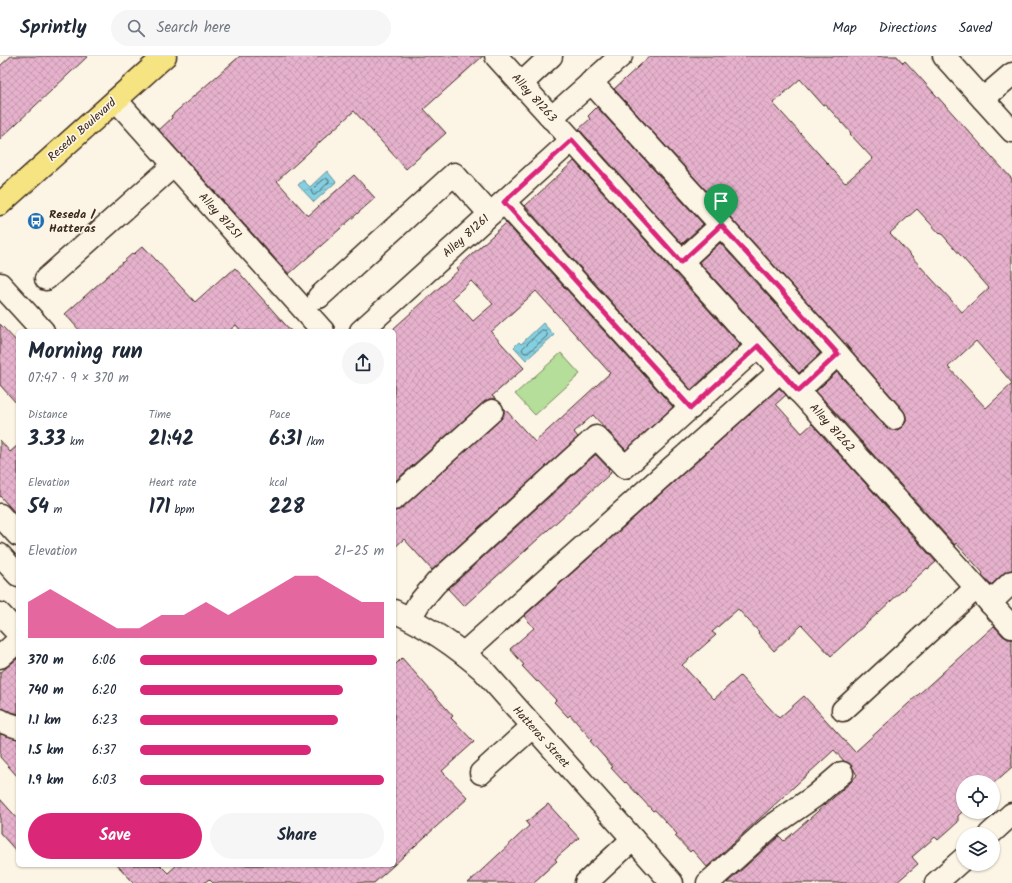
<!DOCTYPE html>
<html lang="en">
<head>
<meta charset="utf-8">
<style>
	:root { --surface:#fff; --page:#f6f6f7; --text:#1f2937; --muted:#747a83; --line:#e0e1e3; --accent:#db2777 }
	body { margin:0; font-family:Kalam,sans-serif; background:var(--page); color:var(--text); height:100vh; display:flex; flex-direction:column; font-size:15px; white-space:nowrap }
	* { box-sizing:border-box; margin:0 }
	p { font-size:13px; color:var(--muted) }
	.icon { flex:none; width:22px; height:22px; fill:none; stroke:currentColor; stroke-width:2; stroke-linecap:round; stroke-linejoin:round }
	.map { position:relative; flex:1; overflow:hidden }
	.drawer { position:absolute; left:16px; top:273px; width:380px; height:538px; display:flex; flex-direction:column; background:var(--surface); border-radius:6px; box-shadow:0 1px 3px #0004 }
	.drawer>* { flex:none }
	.controls { position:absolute; left:956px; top:719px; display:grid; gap:8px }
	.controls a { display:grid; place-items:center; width:44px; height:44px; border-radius:50%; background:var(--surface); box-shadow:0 1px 3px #0004; font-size:20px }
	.pin { position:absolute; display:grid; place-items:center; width:34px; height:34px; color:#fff; margin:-41px -17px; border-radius:50% 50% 50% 0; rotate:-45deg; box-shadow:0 0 4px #0007 }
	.pin .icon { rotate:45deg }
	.round { display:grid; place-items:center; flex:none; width:42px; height:42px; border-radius:21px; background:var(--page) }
	.overview { display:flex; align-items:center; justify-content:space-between; height:68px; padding:0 12px }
	h1 { font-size:22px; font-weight:700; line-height:30px }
	.figures { display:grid; grid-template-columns:repeat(3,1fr); gap:6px; height:68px; padding:4px 12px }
	.figures div { display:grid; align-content:center }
	.figures b { font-size:20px; font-weight:700 }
	.figures small { font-size:11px; font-weight:400 }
	.figures p { font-size:11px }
	.chart { height:112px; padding:8px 12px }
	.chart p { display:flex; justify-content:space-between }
	.chart svg { width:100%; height:72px; margin-top:4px; fill:var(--accent); opacity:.7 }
	.action { display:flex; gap:8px; margin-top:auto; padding:8px 12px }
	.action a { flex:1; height:46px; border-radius:24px; background:var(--accent); color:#fff; font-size:16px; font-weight:700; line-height:46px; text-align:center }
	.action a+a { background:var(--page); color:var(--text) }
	ul { padding:0 12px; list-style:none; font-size:13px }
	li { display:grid; grid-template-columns:64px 48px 1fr; align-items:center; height:30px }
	li i { height:10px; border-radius:5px; background:var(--accent) }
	header { display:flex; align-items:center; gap:24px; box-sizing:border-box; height:56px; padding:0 20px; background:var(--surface); border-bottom:1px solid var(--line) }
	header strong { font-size:19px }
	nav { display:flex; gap:22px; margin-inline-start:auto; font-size:14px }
	.search { width:280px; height:36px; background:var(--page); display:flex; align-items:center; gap:10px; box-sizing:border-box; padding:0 14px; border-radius:22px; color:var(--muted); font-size:15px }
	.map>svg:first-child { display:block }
</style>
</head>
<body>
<header>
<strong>Sprintly</strong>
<div class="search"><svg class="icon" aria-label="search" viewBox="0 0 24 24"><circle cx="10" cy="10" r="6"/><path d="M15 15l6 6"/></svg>Search here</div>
<nav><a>Map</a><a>Directions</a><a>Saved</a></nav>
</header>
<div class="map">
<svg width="1012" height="827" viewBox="0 0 1012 827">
	<defs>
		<pattern id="water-waves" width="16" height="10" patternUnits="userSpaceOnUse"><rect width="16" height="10" fill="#84d0e3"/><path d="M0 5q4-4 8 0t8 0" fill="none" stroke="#73b3c2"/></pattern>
		<pattern id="building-cross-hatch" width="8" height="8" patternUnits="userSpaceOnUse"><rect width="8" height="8" fill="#e6b1cc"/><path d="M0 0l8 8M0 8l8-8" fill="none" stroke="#c698af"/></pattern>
	</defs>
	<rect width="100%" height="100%" fill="#fcf5e5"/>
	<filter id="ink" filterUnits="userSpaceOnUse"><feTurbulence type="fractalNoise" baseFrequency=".025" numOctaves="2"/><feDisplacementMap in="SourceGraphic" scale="8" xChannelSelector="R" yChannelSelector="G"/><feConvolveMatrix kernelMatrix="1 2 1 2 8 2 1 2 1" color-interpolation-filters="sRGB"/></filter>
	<g filter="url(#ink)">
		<!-- green -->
		<polygon fill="#b4de9a" stroke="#78845c" points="561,297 580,318 535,359 515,338"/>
		<!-- water -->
		<g fill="url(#water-waves)" stroke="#678e94">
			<polygon points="327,115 336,126 314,146 298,129 303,124 310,131"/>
			<polygon points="543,267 554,279 526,304 514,291 519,286 521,288"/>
		</g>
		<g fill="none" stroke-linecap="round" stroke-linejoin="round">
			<!-- shore -->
			<g stroke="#586c6d" stroke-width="1">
				<polygon points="326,122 329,124 329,126 315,139 313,139 311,135"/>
				<polygon points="542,274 544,274 547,277 547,280 528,297 525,297 522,294 523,292"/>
			</g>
		</g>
		<!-- building -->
		<g fill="url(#building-cross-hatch)" stroke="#3b2a1e" fill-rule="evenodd">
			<polygon points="11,0 88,0 0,83 0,10"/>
			<polygon points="240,0 483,0 424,53 446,77 406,113 354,55 277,125 308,160 354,119 375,142 289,218 159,74 172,62 171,60"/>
			<path d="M650 0H897L903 7 905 5 1012 123V327L976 285 948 311 986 352 1012 328V514L1004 517 991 529 982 519 983 517 956 487 955 489 816 335 837 316 885 370 890 374H897L902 371 906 366V360L903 354 847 290 614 33ZM800 23 823 49 825 48 851 77 850 78 873 103 845 127 773 47ZM917 153 940 178 941 177 989 232 962 256 890 177Z"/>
			<polygon points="597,51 703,168 682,188 579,73 590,63 588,60"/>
			<polygon points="574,105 740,289 691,334 525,150"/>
			<path d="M506 167 673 351 626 394 593 359 574 376 578 381 432 514 404 483 394 492V455L402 452 500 364 504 358V352L535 386 610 317 536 235 491 276 524 312 492 340 496 343H489L484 346 394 426V272L459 214 457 212ZM471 225 493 248 473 265 452 242Z"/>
			<polygon points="720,187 820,297 799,317 699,206"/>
			<polygon points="143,190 195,246 224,220 225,221 235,212 291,275 241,275 236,269 229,275 80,275 65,258 133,197 134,198"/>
			<polygon points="0,268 18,287 18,349 0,329"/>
			<polygon points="779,332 786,339 776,348 802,377 812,368 936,506 928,513 927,512 831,600 802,569 774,595 758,577 759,576 738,553 712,576 716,579 682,609 714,643 740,620 779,662 804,640 855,696 994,570 1003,580 1008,583 1012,583 1012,711 995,726 963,726 963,755 958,760 958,766 938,784 935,781 912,801 918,808 896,827 727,827 777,782 779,780 784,785 850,727 857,719 851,709 844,705 834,694 707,811 692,794 690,796 675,780 677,778 655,754 653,755 626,726 625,727 611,712 613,711 590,685 592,684 570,659 568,661 554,646 556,644 538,625 537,626 522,610 524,609 510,593 534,572 524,560"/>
			<polygon points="0,384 10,396 18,389 18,460 0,440"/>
			<polygon points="595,399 596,399 609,413 608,414 611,417 464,550 448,533"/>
			<polygon points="18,602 18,658 0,652 0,617"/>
			<polygon points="402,602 453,660 451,662 474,686 442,715 468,742 394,809 394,610"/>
			<polygon points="0,678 18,683 18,721 0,701"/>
			<polygon points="0,743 18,763 18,797 0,777"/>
			<polygon points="548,748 579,782 555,803 557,805 533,827 468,827 529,770 526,766"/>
			<polygon points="117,809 160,809 168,817 177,809 394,809 374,827 213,827 209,823 204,827 134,827"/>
		</g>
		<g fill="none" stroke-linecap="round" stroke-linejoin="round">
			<!-- minor casing -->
			<g stroke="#3b2a1e" stroke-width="25">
				<g id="minor">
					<polyline points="496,0 1012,571"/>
					<polyline points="944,0 1012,75"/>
					<polyline points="591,26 838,298 798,335"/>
					<polyline points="521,28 551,0"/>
					<polyline points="983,43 1012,18"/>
					<polyline points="116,44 323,275"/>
					<polyline points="551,62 621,0"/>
					<polyline points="504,146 691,352"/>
					<polyline points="681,206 721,169"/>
					<polyline points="46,223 174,109"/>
					<polyline points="0,228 43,275"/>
					<polyline points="319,241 454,118 490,158"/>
					<polyline points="361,275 572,84"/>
					<polyline points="838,298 894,362"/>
					<polyline points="394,443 492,355"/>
					<polyline points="0,459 18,479"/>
					<polyline points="0,499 18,519"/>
					<polyline points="990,547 1012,526"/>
					<path d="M394 555C428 571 455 589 483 614L672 827"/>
					<polyline points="0,558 14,573"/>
					<polyline points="410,562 419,547 436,527 596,381 625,411 758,290"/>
					<polyline points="464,597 780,315"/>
					<polyline points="0,601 18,585"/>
					<polyline points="843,654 976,532"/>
					<polyline points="0,664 3,666 18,671"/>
					<polyline points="481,717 532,671"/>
					<polyline points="990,778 1012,758"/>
					<polyline points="586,827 633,783"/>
					<polyline points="708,827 769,772 815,740 842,717"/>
					<polyline points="936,827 963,803"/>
				</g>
			</g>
			<!-- major casing -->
			<g stroke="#3b2a1e" stroke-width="25">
				<polyline id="major" points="0,148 165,0"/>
			</g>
			<!-- minor -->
			<use href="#minor" stroke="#fcf5e5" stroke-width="22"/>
			<!-- major -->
			<use href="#major" stroke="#f6e381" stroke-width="22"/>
		</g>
	</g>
	<g fill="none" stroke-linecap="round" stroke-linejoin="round" filter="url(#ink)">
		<!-- route casing -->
		<g stroke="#fff" stroke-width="8">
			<polygon id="route" points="572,84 681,206 721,169 838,298 798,335 758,290 691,352 504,146"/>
		</g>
		<!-- route -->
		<use href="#route" stroke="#db2777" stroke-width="5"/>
	</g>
	<!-- icons -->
	<defs>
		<g id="bus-disc" transform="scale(0.9)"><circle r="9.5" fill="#1f6fb2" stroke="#fcf5e5"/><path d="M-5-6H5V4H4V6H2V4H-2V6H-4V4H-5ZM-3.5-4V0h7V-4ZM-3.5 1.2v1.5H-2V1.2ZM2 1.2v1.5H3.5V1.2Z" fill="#fff"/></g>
	</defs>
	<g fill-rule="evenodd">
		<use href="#bus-disc" x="36" y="165"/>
	</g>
	<g text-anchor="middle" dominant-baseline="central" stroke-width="3.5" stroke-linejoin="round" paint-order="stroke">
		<!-- street labels -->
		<g font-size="12" fill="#3b2a1e" stroke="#fcf5e5">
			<text transform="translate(534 42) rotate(48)">Alley 81263</text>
			<text transform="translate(82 74) rotate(-42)">Reseda Boulevard</text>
			<text transform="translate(220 160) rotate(48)">Alley 81251</text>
			<text transform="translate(466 180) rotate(-42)">Alley 81261</text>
			<text transform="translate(832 372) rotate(48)">Alley 81262</text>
			<text transform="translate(541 681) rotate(48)">Hatteras Street</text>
		</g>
		<!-- poi labels -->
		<g font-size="12" font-weight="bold" fill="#3b2a1e" stroke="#fcf5e5" text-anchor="start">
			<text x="49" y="158">Reseda /<tspan x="49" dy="14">Hatteras</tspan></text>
		</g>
	</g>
</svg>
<div class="controls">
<a><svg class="icon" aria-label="locate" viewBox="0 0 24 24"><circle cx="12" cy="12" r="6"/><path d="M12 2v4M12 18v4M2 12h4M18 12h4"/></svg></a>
<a><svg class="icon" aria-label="layers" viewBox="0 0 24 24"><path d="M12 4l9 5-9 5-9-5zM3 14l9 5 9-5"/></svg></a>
</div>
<div class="pin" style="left:721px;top:169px;background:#1e9e55"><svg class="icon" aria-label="arrive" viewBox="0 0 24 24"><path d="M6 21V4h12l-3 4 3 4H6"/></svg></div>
<section class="drawer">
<div class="overview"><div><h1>Morning run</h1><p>07:47 · 9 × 370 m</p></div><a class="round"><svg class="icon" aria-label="share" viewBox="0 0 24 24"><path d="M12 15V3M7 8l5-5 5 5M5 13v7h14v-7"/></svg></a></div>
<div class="figures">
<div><p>Distance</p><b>3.33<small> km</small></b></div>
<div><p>Time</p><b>21:42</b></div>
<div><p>Pace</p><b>6:31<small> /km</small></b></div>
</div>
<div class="figures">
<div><p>Elevation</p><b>54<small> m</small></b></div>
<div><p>Heart rate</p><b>171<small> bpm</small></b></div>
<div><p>kcal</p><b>228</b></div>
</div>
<div class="chart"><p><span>Elevation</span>21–25 m</p>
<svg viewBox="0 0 160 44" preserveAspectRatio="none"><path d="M0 44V22L10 14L20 22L30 30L40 38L50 38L60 30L70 30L80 22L90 30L100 22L110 14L120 6L130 6L140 14L150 22L160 22V44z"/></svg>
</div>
<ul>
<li><b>370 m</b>6:06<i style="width:97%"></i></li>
<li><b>740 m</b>6:20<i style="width:83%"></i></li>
<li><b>1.1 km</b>6:23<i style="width:81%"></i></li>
<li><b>1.5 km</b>6:37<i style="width:70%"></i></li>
<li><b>1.9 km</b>6:03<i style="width:100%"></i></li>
</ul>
<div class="action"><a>Save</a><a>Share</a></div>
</section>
</div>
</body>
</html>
